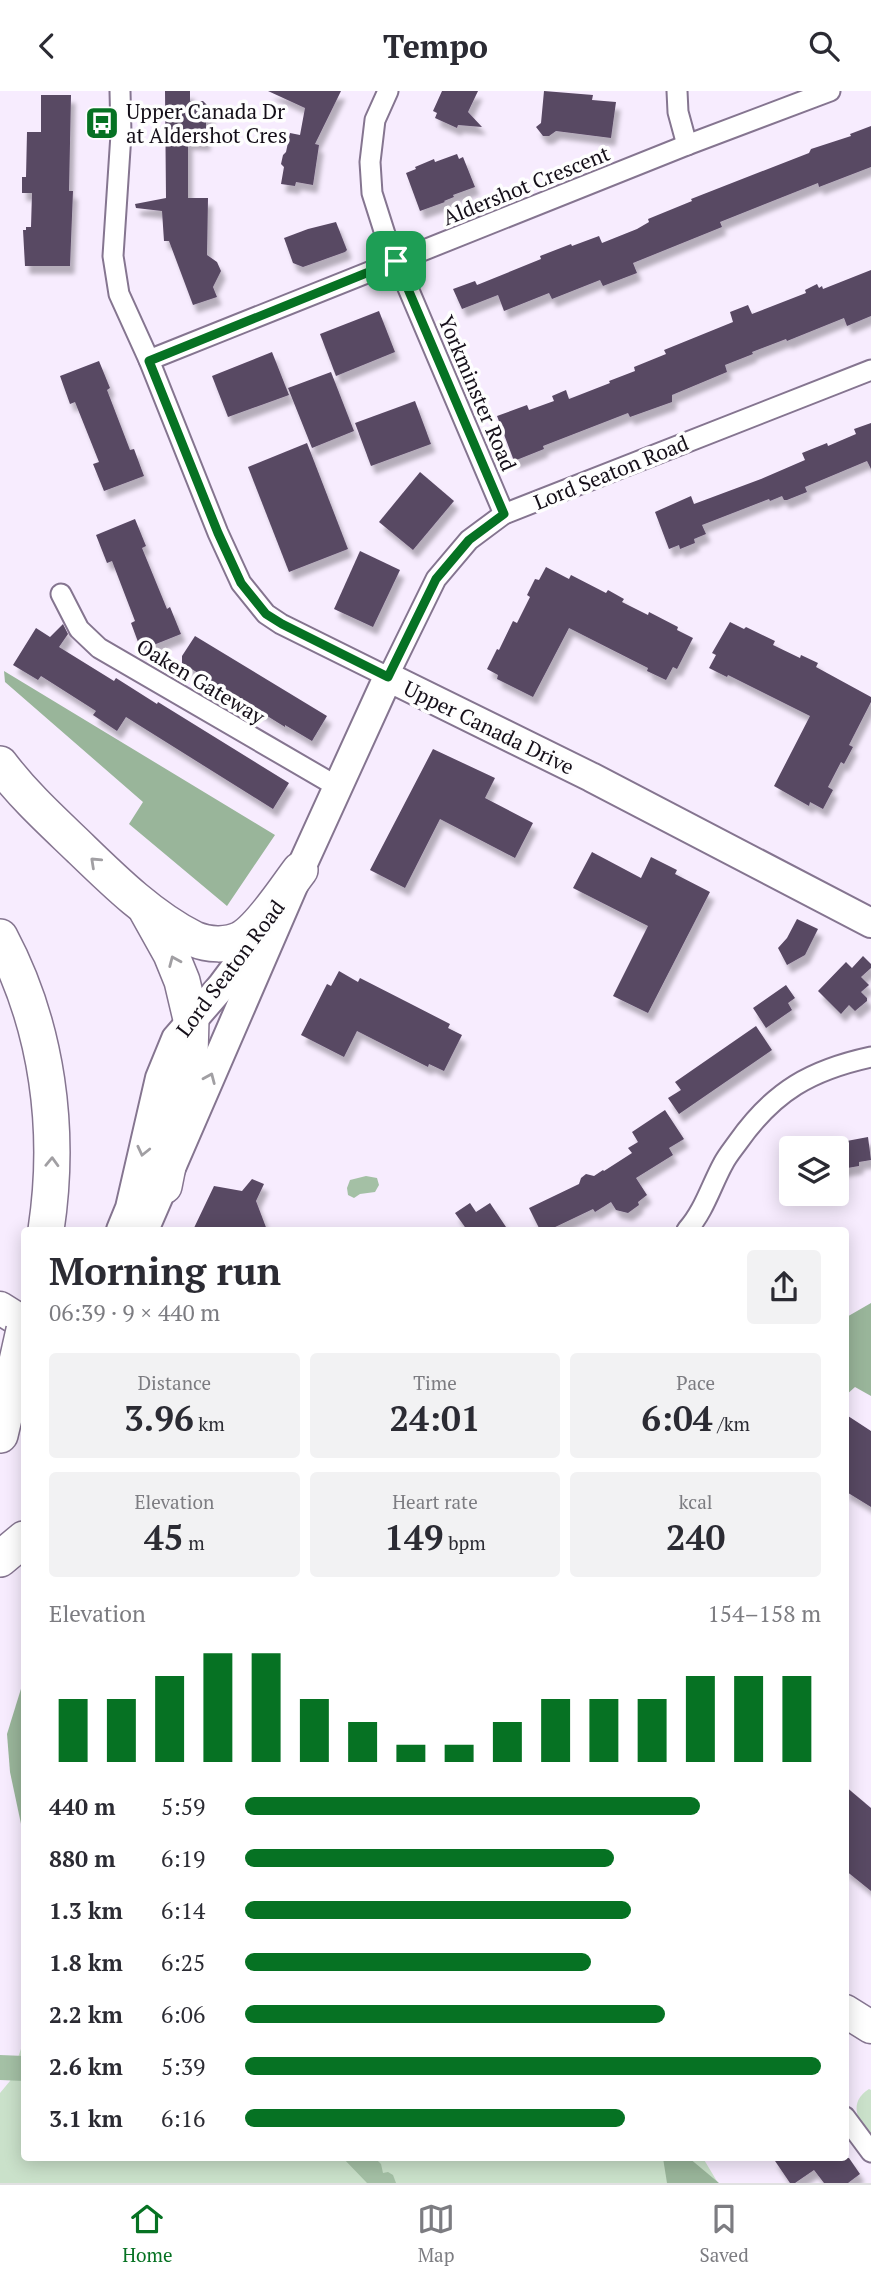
<!DOCTYPE html>
<html lang="en">
<head>
<meta charset="utf-8">
<style>
	:root { --surface:#fff; --page:#f2f2f3; --text:#2b2b33; --muted:#7c7c81; --line:#e1e1e2; --accent:#067223 }
	body { margin:0; font-family:"PT Serif",serif; background:var(--page); color:var(--text); height:100vh; display:flex; flex-direction:column; font-size:26px; white-space:nowrap }
	* { box-sizing:border-box; margin:0 }
	p { font-size:23px; color:var(--muted) }
	.icon { flex:none; width:38px; height:38px; fill:none; stroke:currentColor; stroke-width:2; stroke-linecap:round; stroke-linejoin:round }
	.map { position:relative; flex:1; overflow:hidden }
	.details { position:absolute; left:21px; top:1136px; width:828px; height:934px; display:flex; flex-direction:column; background:var(--surface); border-radius:7px; box-shadow:0 4px 18px #0003 }
	.details>* { flex:none }
	.buttons { position:absolute; left:779px; top:1045px; display:grid; gap:14px }
	.buttons a { display:grid; place-items:center; width:70px; height:70px; border-radius:7px; background:var(--surface); box-shadow:0 4px 18px #0003; font-size:35px }
	.pin { position:absolute; display:grid; place-items:center; width:60px; height:60px; color:#fff; margin:-30px; border-radius:14px; box-shadow:0 4px 10px #0006 }
	.round { display:grid; place-items:center; flex:none; width:74px; height:74px; border-radius:7px; background:var(--page) }
	.head { display:flex; align-items:center; justify-content:space-between; height:119px; padding:0 28px }
	h1 { font-size:38px; font-weight:700; line-height:52px }
	.figures { display:grid; grid-template-columns:repeat(3,1fr); gap:10px; height:119px; padding:7px 28px }
	.figures div { display:grid; align-content:center; border-radius:7px; background:var(--page); text-align:center }
	.figures b { font-size:35px; font-weight:700 }
	.figures small { font-size:19px; font-weight:400 }
	.figures p { font-size:19px }
	.chart { height:196px; padding:14px 28px }
	.chart p { display:flex; justify-content:space-between }
	.chart svg { width:100%; height:126px; margin-top:7px; stroke:var(--accent); stroke-width:6 }
	ul { padding:0 28px; list-style:none; font-size:23px }
	li { display:grid; grid-template-columns:112px 84px 1fr; align-items:center; height:52px }
	li i { height:18px; border-radius:9px; background:var(--accent) }
	header { display:flex; justify-content:space-between; align-items:center; height:91px; padding:0 28px; background:var(--surface); font-size:32px; font-weight:700 }
	.dock { display:flex; justify-content:space-around; align-items:center; height:98px; border-top:2px solid var(--line); background:var(--surface); font-size:19px; color:var(--muted) }
	.dock a { display:grid; justify-items:center; gap:4px }
	.dock .selected { color:var(--accent) }
	.map>svg:first-child { display:block }
</style>
</head>
<body>
<header><svg class="icon" aria-label="back" viewBox="0 0 24 24"><path d="M15 5l-7 7 7 7"/></svg>Tempo<svg class="icon" aria-label="search" viewBox="0 0 24 24"><circle cx="10" cy="10" r="6"/><path d="M15 15l6 6"/></svg></header>
<div class="map">
<svg width="871" height="2092" viewBox="0 0 871 2092">
	<defs>
		<filter id="shadow"><feDropShadow dx="4.5" dy="8" stdDeviation="2" flood-color="#0004"/></filter>
	</defs>
	<rect width="100%" height="100%" fill="#f7ecfe"/>
	<!-- green -->
	<g fill="#cae1ca">
		<polygon points="24,1949 24,2067 703,2067 718,2092 0,2092 0,2002 10,1990"/>
		<path d="M869 1998 871 1999V2046C857 2030 848 2011 869 1998Z"/>
	</g>
	<!-- forest -->
	<g fill="#99b59a">
		<polygon points="4,580 275,744 227,815 129,733 143,711 5,591"/>
		<polygon points="871,1212 871,1305 855,1296 845,1305 845,1227"/>
		<polygon points="24,1588 24,1747 10,1681 7,1643"/>
		<polygon points="663,2067 689,2067 719,2092 667,2092"/>
	</g>
	<!-- water -->
	<g fill="#a4c0a5">
		<polygon points="366,1085 377,1087 379,1094 375,1101 360,1103 354,1107 348,1104 347,1097 350,1089"/>
		<polygon points="0,1964 24,1965 24,1990 0,1989"/>
		<polygon points="343,2067 375,2067 381,2073 383,2082 388,2081 393,2084 396,2092 367,2092"/>
	</g>
	<!-- building -->
	<g fill="#594864" filter="url(#shadow)">
		<polygon points="165,0 190,0 190,10 203,10 211,18 210,24 206,28 206,52 188,51 188,107 208,107 207,164 217,171 221,180 213,196 217,206 193,214 169,150 164,150 162,120 136,117 135,113 166,107"/>
		<polygon points="268,0 341,0 315,53 319,54 313,94 296,91 295,95 281,93 284,76 281,73 283,64 286,61 290,42 300,44 305,17"/>
		<polygon points="442,0 478,0 468,21 482,36 458,34 457,37 435,27 437,22 433,20"/>
		<polygon points="544,0 593,4 592,9 616,11 611,47 556,40 549,45 543,45 536,36 541,32"/>
		<polygon points="41,4 71,4 69,100 73,100 70,175 25,175 23,139 26,139 26,136 31,136 32,102 22,102 22,86 26,86 27,41 41,41"/>
		<polygon points="871,35 871,76 819,96 818,92 720,131 722,136 633,172 637,182 603,195 600,189 552,208 549,202 504,220 498,204 462,218 453,198 475,190 477,194 541,168 540,165 571,153 572,155 599,145 602,152 637,138 649,131 648,128 692,110 691,108 809,62 811,58 851,45 850,43"/>
		<polygon points="457,63 459,68 463,66 475,96 453,104 454,106 444,110 445,111 420,120 406,82 416,78 415,76 434,68 435,71"/>
		<polygon points="336,131 347,159 345,161 303,176 293,172 284,147 308,138"/>
		<polygon points="871,179 871,225 847,235 844,227 787,250 786,248 752,261 753,263 725,274 727,281 672,304 672,311 630,326 628,322 543,355 544,358 514,370 497,325 527,314 529,319 554,310 552,305 566,299 569,308 610,292 609,290 635,280 634,276 666,263 664,259 733,231 730,221 748,214 752,223 806,202 805,199 817,193 819,197 822,195 823,198"/>
		<polygon points="379,220 395,261 336,285 320,243"/>
		<polygon points="272,261 289,304 228,326 212,285"/>
		<polygon points="99,270 110,297 107,299 130,359 134,358 144,385 104,400 93,373 99,371 75,311 70,313 60,285"/>
		<polygon points="331,281 354,340 312,357 288,297"/>
		<polygon points="415,310 431,353 371,375 355,332"/>
		<polygon points="871,332 871,378 867,370 805,396 807,401 787,409 784,409 782,405 770,410 769,408 702,434 706,443 694,448 695,452 680,458 679,454 669,458 655,421 691,405 694,413 761,388 805,369 802,362 827,352 828,355 856,343 854,338"/>
		<polygon points="307,352 348,458 289,481 248,376"/>
		<polygon points="420,381 454,410 413,459 379,431"/>
		<polygon points="135,428 146,455 142,457 167,518 170,516 181,543 141,559 131,532 135,530 112,470 107,472 96,444"/>
		<polygon points="360,460 400,479 373,536 334,518"/>
		<polygon points="546,476 569,488 571,484 606,502 608,499 624,508 622,511 648,524 649,521 678,536 677,539 693,547 677,578 673,576 666,589 647,580 648,577 569,537 533,606 497,588 498,584 487,578 497,558 499,559 513,530 517,532 530,506 527,504 535,488 539,489"/>
		<polygon points="730,531 744,538 746,536 775,550 773,554 800,567 801,564 818,572 816,576 871,606 871,611 849,654 853,656 844,673 841,671 828,696 833,699 823,718 810,711 809,715 774,695 810,625 728,584 727,586 709,577 716,564 712,562"/>
		<polygon points="63,533 68,543 59,556 114,590 116,587 157,613 158,611 289,692 273,718 126,626 117,640 93,624 96,620 41,585 38,589 13,574 36,537 50,546"/>
		<polygon points="195,545 327,625 312,650 285,634 285,636 182,572 182,565"/>
		<polygon points="433,658 495,687 485,707 533,732 515,767 440,728 405,797 370,779"/>
		<polygon points="592,761 641,787 651,766 677,779 675,783 710,801 648,922 613,905 648,835 573,797"/>
		<polygon points="797,828 818,838 805,864 787,874 778,857 787,847"/>
		<polygon points="863,865 871,873 871,877 861,886 869,894 861,901 867,907 867,910 855,920 849,914 841,923 818,900 846,871 852,877"/>
		<polygon points="339,880 358,891 360,887 411,913 450,933 448,937 462,944 444,980 429,973 428,976 357,940 344,966 301,944 327,893 331,895"/>
		<polygon points="786,894 795,907 788,912 792,919 766,937 753,917"/>
		<polygon points="756,935 772,959 679,1023 668,1007 681,999 675,991"/>
		<polygon points="665,1019 684,1048 669,1057 673,1064 636,1087 647,1104 638,1111 639,1114 628,1122 616,1119 611,1111 595,1121 593,1118 549,1139 540,1139 529,1117 579,1093 581,1087 586,1083 594,1085 603,1079 604,1080 632,1062 628,1057 638,1051 632,1041"/>
		<polygon points="868,1046 871,1069 859,1071 859,1075 836,1079 836,1052"/>
		<polygon points="252,1088 264,1093 256,1110 267,1139 193,1139 214,1095 242,1100"/>
		<polygon points="470,1112 476,1121 490,1112 508,1139 467,1139 455,1122"/>
		<polygon points="845,1323 871,1340 871,1416 845,1400"/>
		<polygon points="845,1695 871,1717 871,1800 845,1779"/>
		<polygon points="773,2067 849,2067 860,2083 848,2092 824,2092 814,2079 795,2092 790,2092"/>
	</g>
	<g fill="none" stroke-linecap="round" stroke-linejoin="round">
		<!-- street casing -->
		<g stroke="#857590" stroke-width="23">
			<g id="street">
				<polyline points="120,0 121,43 113,165 119,203 149,269 218,442 241,492 266,523 281,533 388,586 436,488 469,449 504,423 871,279"/>
				<polyline points="388,0 375,29 370,71 372,102 385,143 504,423"/>
				<polyline points="677,0 678,21 687,54"/>
				<polyline points="149,269 687,54 830,0"/>
				<polyline points="61,503 79,538 99,557 338,696"/>
				<path d="M687 1139C704 1120 711 1095 723 1073 727 1065 733 1058 738 1051 774 1000 811 979 871 966"/>
				<polyline points="845,2026 871,2061"/>
			</g>
		</g>
		<!-- secondary casing -->
		<g stroke="#857590" stroke-width="32">
			<g id="secondary">
				<polyline points="121,1139 130,1117 160,987 176,948 221,896 262,841"/>
				<polyline points="144,1139 300,779 388,586 591,686 871,832"/>
			</g>
		</g>
		<!-- primary casing -->
		<g stroke="#857590" stroke-width="35">
			<g id="primary">
				<polyline points="0,1217 24,1232"/>
				<polyline points="845,1920 871,1936"/>
			</g>
		</g>
		<!-- highway casing -->
		<g stroke="#857590" stroke-width="38">
			<g id="highway">
				<path d="M0 673C25 706 52 730 81 758 115 791 152 827 194 848 208 854 227 855 241 848 261 837 286 797 300 779"/>
				<polyline points="147,820 171,863 182,890 191,928 190,965 164,1095"/>
				<path d="M0 846C48 936 61 1040 46 1139"/>
				<polyline points="0,1344 9,1306"/>
				<polyline points="0,1468 24,1448"/>
			</g>
		</g>
		<!-- street -->
		<use href="#street" stroke="#fff" stroke-width="19"/>
		<!-- secondary -->
		<use href="#secondary" stroke="#fff" stroke-width="28"/>
		<!-- primary -->
		<use href="#primary" stroke="#fff" stroke-width="32"/>
		<!-- highway -->
		<use href="#highway" stroke="#fff" stroke-width="35"/>
		<!-- highway-bridge casing -->
		<g stroke="#857590" stroke-width="38" stroke-linecap="butt">
			<polyline id="highway-bridge" points="9,1306 24,1239"/>
		</g>
		<!-- highway-bridge -->
		<use href="#highway-bridge" stroke="#fff" stroke-width="35"/>
	</g>
	<!-- one-way arrows -->
	<defs><path id="oneway-chevron" d="M-2-3.5L2.5 0L-2 3.5" fill="none" stroke-width="1.6" stroke-linecap="round" stroke-linejoin="round" transform="scale(1.75)"/></defs>
	<g stroke="#a19fa3">
		<use href="#oneway-chevron" transform="translate(95 771) rotate(-137)"/>
		<use href="#oneway-chevron" transform="translate(174 870) rotate(-113)"/>
		<use href="#oneway-chevron" transform="translate(210 987) rotate(-67)"/>
		<use href="#oneway-chevron" transform="translate(143 1060) rotate(103)"/>
		<use href="#oneway-chevron" transform="translate(52 1071) rotate(-88)"/>
	</g>
	<g fill="none" stroke-linecap="round" stroke-linejoin="round">
		<!-- route casing -->
		<g stroke="#fff" stroke-width="14">
			<polygon id="route" points="396,170 504,423 469,449 436,488 388,586 282,533 266,523 241,492 218,442 149,270"/>
		</g>
		<!-- route -->
		<use href="#route" stroke="#067223" stroke-width="9"/>
	</g>
	<!-- icons -->
	<defs>
		<g id="bus-square" transform="scale(1.75)"><rect x="-9" y="-9" width="18" height="18" rx="4" fill="#067223" stroke="#fefefe"/><path d="M-5-6H5V4H4V6H2V4H-2V6H-4V4H-5ZM-3.5-4V0h7V-4ZM-3.5 1.2v1.5H-2V1.2ZM2 1.2v1.5H3.5V1.2Z" fill="#fff"/></g>
	</defs>
	<g fill-rule="evenodd">
		<use href="#bus-square" x="102" y="32"/>
	</g>
	<g text-anchor="middle" dominant-baseline="central" stroke-width="7" stroke-linejoin="round" paint-order="stroke">
		<!-- poi labels -->
		<g font-size="21" fill="#150f19" stroke="#fefefe" text-anchor="start">
			<text x="126" y="20">Upper Canada Dr<tspan x="126" dy="24">at Aldershot Cres</tspan></text>
		</g>
		<!-- street labels -->
		<g font-size="21" fill="#150f19" stroke="#fefefe">
			<text transform="translate(526 94) rotate(-22)">Aldershot Crescent</text>
			<text transform="translate(478 302) rotate(67)">Yorkminster Road</text>
			<text transform="translate(611 381) rotate(-22)">Lord Seaton Road</text>
			<text transform="translate(201 590) rotate(31)">Oaken Gateway</text>
			<text transform="translate(489 636) rotate(26)">Upper Canada Drive</text>
			<text transform="translate(230 877) rotate(-53)">Lord Seaton Road</text>
		</g>
	</g>
</svg>
<div class="buttons">
<a><svg class="icon" aria-label="layers" viewBox="0 0 24 24"><path d="M12 4l9 5-9 5-9-5zM3 14l9 5 9-5"/></svg></a>
</div>
<div class="pin" style="left:396px;top:170px;background:#1e9e55"><svg class="icon" aria-label="arrive" viewBox="0 0 24 24"><path d="M6 21V4h12l-3 4 3 4H6"/></svg></div>
<section class="details">
<div class="head"><div><h1>Morning run</h1><p>06:39 · 9 × 440 m</p></div><a class="round"><svg class="icon" aria-label="share" viewBox="0 0 24 24"><path d="M12 15V3M7 8l5-5 5 5M5 13v7h14v-7"/></svg></a></div>
<div class="figures">
<div><p>Distance</p><b>3.96<small> km</small></b></div>
<div><p>Time</p><b>24:01</b></div>
<div><p>Pace</p><b>6:04<small> /km</small></b></div>
</div>
<div class="figures">
<div><p>Elevation</p><b>45<small> m</small></b></div>
<div><p>Heart rate</p><b>149<small> bpm</small></b></div>
<div><p>kcal</p><b>240</b></div>
</div>
<div class="chart"><p><span>Elevation</span>154–158 m</p>
<svg viewBox="0 0 160 44" preserveAspectRatio="none"><path d="M5 44V22M15 44V22M25 44V14M35 44V6M45 44V6M55 44V22M65 44V30M75 44V38M85 44V38M95 44V30M105 44V22M115 44V22M125 44V22M135 44V14M145 44V14M155 44V14"/></svg>
</div>
<ul>
<li><b>440 m</b>5:59<i style="width:79%"></i></li>
<li><b>880 m</b>6:19<i style="width:64%"></i></li>
<li><b>1.3 km</b>6:14<i style="width:67%"></i></li>
<li><b>1.8 km</b>6:25<i style="width:60%"></i></li>
<li><b>2.2 km</b>6:06<i style="width:73%"></i></li>
<li><b>2.6 km</b>5:39<i style="width:100%"></i></li>
<li><b>3.1 km</b>6:16<i style="width:66%"></i></li>
</ul>
</section>
</div>
<nav class="dock">
<a class="selected"><svg class="icon" aria-label="home" viewBox="0 0 24 24"><path d="M3 11l9-7 9 7M6 9v11h12V9"/></svg>Home</a>
<a><svg class="icon" aria-label="map" viewBox="0 0 24 24"><path d="M3 6l6-2 6 2 6-2v14l-6 2-6-2-6 2zM9 4v14M15 6v14"/></svg>Map</a>
<a><svg class="icon" aria-label="saved" viewBox="0 0 24 24"><path d="M7 4h10v16l-5-4-5 4z"/></svg>Saved</a>
</nav>
</body>
</html>
